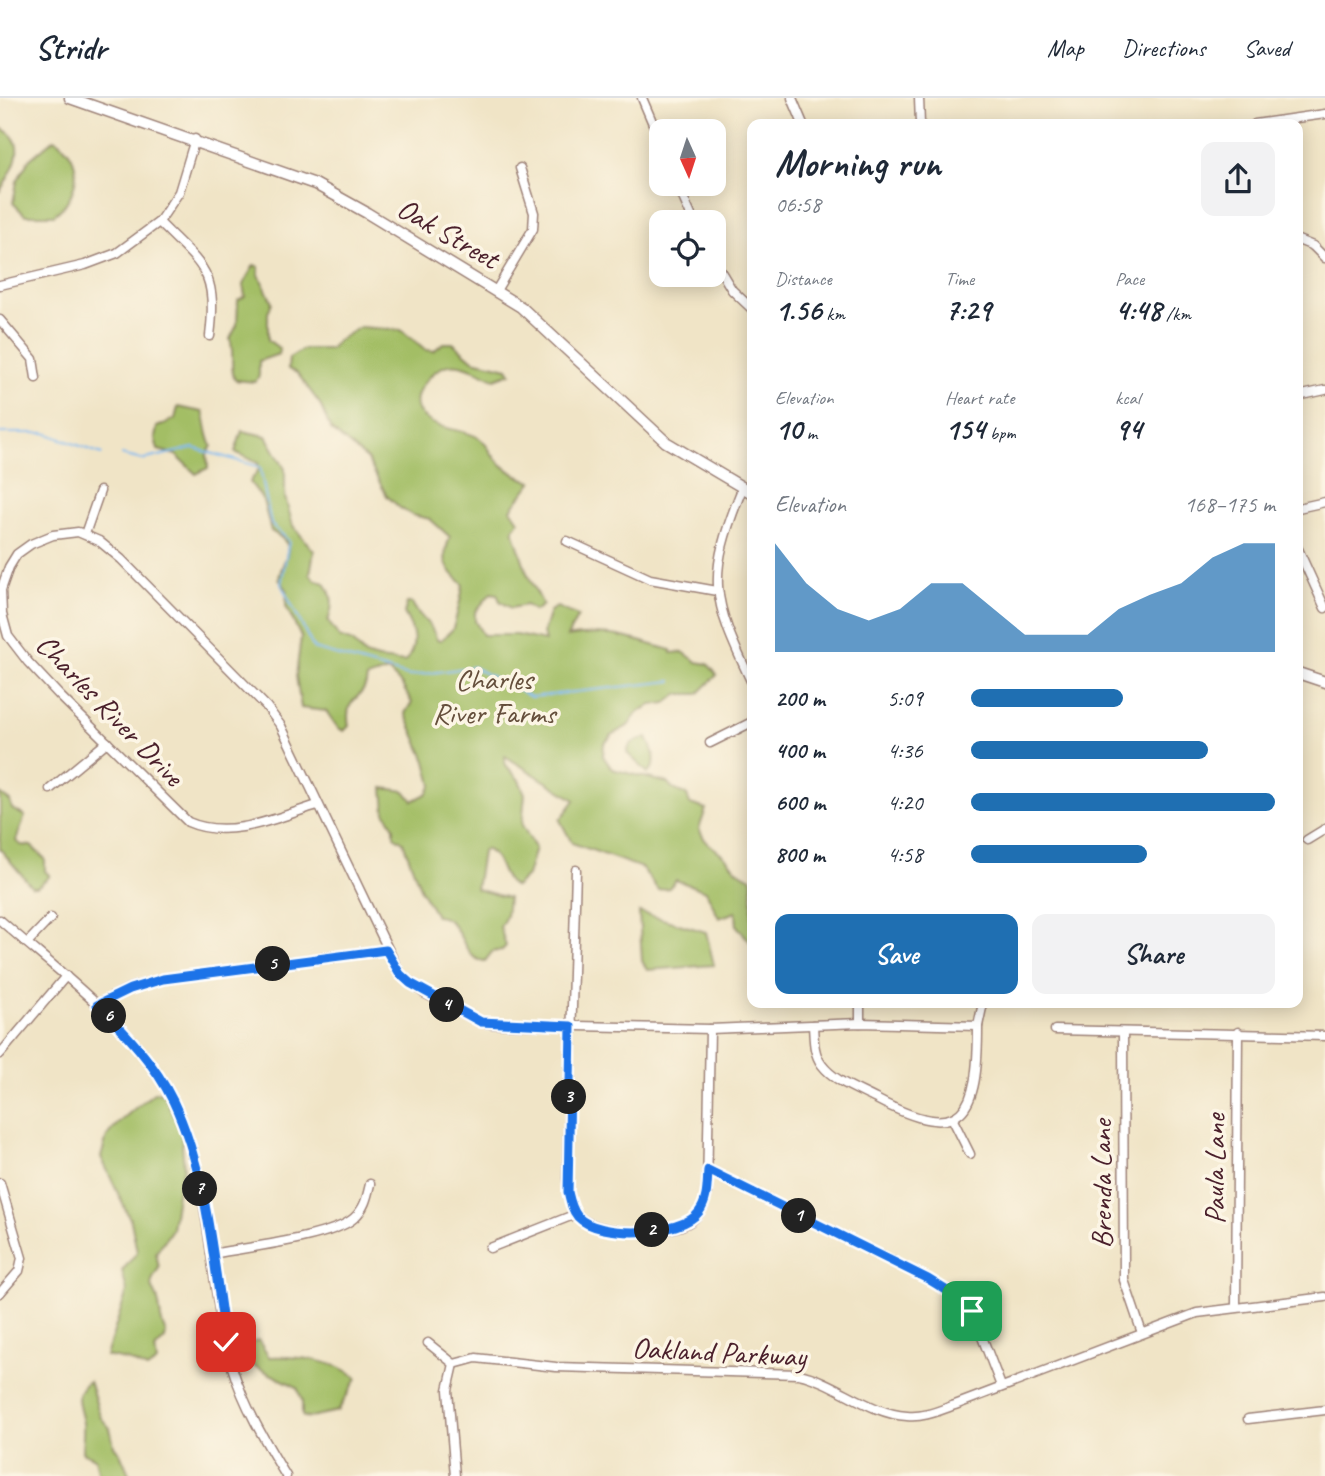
<!DOCTYPE html>
<html lang="en">
<head>
<meta charset="utf-8">
<style>
	:root { --surface:#fff; --page:#f2f2f3; --text:#1f2937; --muted:#747a83; --line:#e0e1e3; --accent:#1f6fb2 }
	body { margin:0; font-family:Caveat,sans-serif; background:var(--page); color:var(--text); height:100vh; display:flex; flex-direction:column; font-size:26px; white-space:nowrap }
	* { box-sizing:border-box; margin:0 }
	p { font-size:23px; color:var(--muted) }
	.icon { flex:none; width:38px; height:38px; fill:none; stroke:currentColor; stroke-width:2; stroke-linecap:round; stroke-linejoin:round }
	.map { position:relative; flex:1; overflow:hidden }
	.sheet { position:absolute; left:747px; top:21px; width:556px; height:889px; display:flex; flex-direction:column; background:var(--surface); border-radius:14px; box-shadow:0 4px 18px #0003 }
	.sheet>* { flex:none }
	.needle { width:46px; rotate:177deg }
	.controls { position:absolute; left:649px; top:21px; display:grid; gap:14px }
	.controls a { display:grid; place-items:center; width:77px; height:77px; border-radius:14px; background:var(--surface); box-shadow:0 4px 18px #0003; font-size:35px }
	.pin { position:absolute; display:grid; place-items:center; width:60px; height:60px; color:#fff; margin:-30px; border-radius:14px; box-shadow:0 4px 10px #0006 }
	.km { position:absolute; width:35px; height:35px; margin:-18px; border-radius:50%; background:#222; color:#fff; font-size:19px; line-height:35px; text-align:center }
	.round { display:grid; place-items:center; flex:none; width:74px; height:74px; border-radius:14px; background:var(--page) }
	.head { display:flex; align-items:center; justify-content:space-between; height:119px; padding:0 28px }
	h1 { font-size:38px; font-weight:700; line-height:52px }
	.figures { display:grid; grid-template-columns:repeat(3,1fr); gap:10px; height:119px; padding:7px 28px }
	.figures div { display:grid; align-content:center }
	.figures b { font-size:30px; font-weight:700 }
	.figures small { font-size:19px; font-weight:400 }
	.figures p { font-size:19px }
	.chart { height:196px; padding:14px 28px }
	.chart p { display:flex; justify-content:space-between }
	.chart svg { width:100%; height:126px; margin-top:7px; fill:var(--accent); opacity:.7 }
	.action { display:flex; gap:14px; margin-top:auto; padding:14px 28px }
	.action a { flex:1; height:80px; border-radius:14px; background:var(--accent); color:#fff; font-size:28px; font-weight:700; line-height:80px; text-align:center }
	.action a+a { background:var(--page); color:var(--text) }
	ul { padding:0 28px; list-style:none; font-size:23px }
	li { display:grid; grid-template-columns:112px 84px 1fr; align-items:center; height:52px }
	li i { height:18px; border-radius:9px; background:var(--accent) }
	header { display:flex; align-items:center; gap:42px; box-sizing:border-box; height:98px; padding:0 35px; background:var(--surface); border-bottom:2px solid var(--line) }
	header strong { font-size:33px }
	nav { display:flex; gap:38px; margin-inline-start:auto; font-size:24px }
	.map>svg:first-child { display:block }
</style>
</head>
<body>
<header>
<strong>Stridr</strong>
<nav><a>Map</a><a>Directions</a><a>Saved</a></nav>
</header>
<div class="map">
<svg width="1325" height="1378" viewBox="0 0 1325 1378">
	<rect width="100%" height="100%" fill="#fcf5e5"/>
	<filter id="ink" filterUnits="userSpaceOnUse"><feTurbulence type="fractalNoise" baseFrequency=".0143" numOctaves="2"/><feDisplacementMap in="SourceGraphic" scale="14" xChannelSelector="R" yChannelSelector="G"/><feConvolveMatrix kernelMatrix="1 2 1 2 8 2 1 2 1" color-interpolation-filters="sRGB"/></filter>
	<filter id="wash" filterUnits="userSpaceOnUse"><feTurbulence type="fractalNoise" baseFrequency=".00686" numOctaves="4" result="noise"/><feDisplacementMap in="SourceGraphic" scale="28" xChannelSelector="R" yChannelSelector="G"/><feGaussianBlur stdDeviation="1.57" result="paint"/><feColorMatrix in="noise" values="0 0 0 0 0 0 0 0 0 0 0 0 0 0 0 0 0 1.4 0 .05"/><feComposite in="paint" operator="in"/></filter>
	<g filter="url(#wash)">
		<rect width="100%" height="100%" fill="#f0e4c6"/>
		<!-- green -->
		<g fill="#a3be65" stroke="#766e48" stroke-width="2">
			<path d="M0 30C32 43 12 74 0 93Z"/>
			<path d="M54 41C85 58 81 97 54 117H25L13 105 17 83 29 62Z"/>
			<path d="M254 167 259 169V177L272 204 268 215V242L280 251 279 256 259 263V278L255 284 235 282C229 272 235 255 230 241L237 227 238 202 245 198 243 187Z"/>
			<path d="M360 229 401 232 426 252 434 253 443 245H453L473 262 508 270 511 275 495 281C482 276 463 264 449 267 432 270 407 298 420 315 435 334 461 329 479 340 487 345 490 355 496 361 505 372 519 379 532 384L511 411 519 423 513 432 527 475 543 507 535 513 526 507 511 510 500 503 497 496 491 495 475 514V523L483 537H517L545 543 543 535 550 513 557 509 578 518 567 539C613 531 629 541 671 552V555L683 554 697 564 708 566 717 577 698 596H678L666 605 651 607 638 614 628 628 613 636 604 646 603 658 612 671 668 685 673 691 687 697 690 706 706 711 699 731C707 748 709 745 722 756 734 767 735 774 752 780V846L737 828 736 814 719 820 706 793 676 782 669 790 658 792 642 770 572 745 560 722 575 702 505 658V666L519 682 525 696 522 727 535 750 527 778 515 789C498 780 503 760 486 751L482 754 476 791 508 800 506 818 500 829 506 848 502 852 492 854 485 863C460 863 464 819 436 818L421 792 403 744 394 738V729L385 714 383 690 405 693 413 703 428 695 432 687 426 663 405 615 412 605 402 587 388 573 367 580C365 604 343 596 349 628L344 633 338 630 326 613 301 610 296 578 301 539 286 508 287 492 279 481C283 456 301 449 271 433L263 402 250 384 259 371 258 365 235 354 242 333 266 338 285 371V399L293 428 314 453 310 476 315 482 325 485C334 499 333 508 328 523L339 539 353 544 365 557 378 561 405 564C419 547 414 532 404 515L407 505H412C420 522 431 523 437 542H441L452 532C455 527 463 491 463 486 444 470 441 461 450 439L430 421 412 417 400 410 387 398 367 361 331 332 320 306 297 275 288 271 289 260 304 251H330L337 243Z"/>
			<path d="M178 309 203 314C207 326 206 336 212 348L207 356 208 370 196 376 176 357 158 352 155 340 157 329 175 321Z"/>
			<path d="M647 640C653 653 660 664 648 675L627 655C629 644 637 641 647 640Z"/>
			<polygon points="0,696 10,703 12,711 25,718 16,743 21,747 31,748 45,761 45,773 50,778 37,789 32,789 0,751"/>
			<polygon points="639,814 706,834 714,867 647,872 642,863"/>
			<path d="M155 994 163 995 181 1033 184 1070 179 1082 172 1131 156 1155 159 1170C144 1192 156 1188 159 1207 161 1219 160 1224 166 1235L165 1241 155 1251 157 1264 147 1271 130 1263 106 1258 127 1193 122 1173 137 1154 131 1123 101 1059C103 1053 105 1043 108 1037 116 1024 143 1004 155 994Z"/>
			<path d="M258 1242 269 1259C296 1258 337 1262 357 1280L338 1313 306 1320 302 1318V1303L297 1289 250 1266 246 1256 249 1247Z"/>
			<path d="M89 1283 101 1320 110 1330 114 1348 120 1355 130 1378H99L95 1360 82 1354C82 1345 84 1334 83 1325 80 1308 71 1295 89 1283Z"/>
		</g>
		<g fill="none" stroke-linecap="round" stroke-linejoin="round">
			<!-- stream -->
			<g stroke="#7ebaf1" stroke-width="2">
				<polyline points="0,335 45,335 102,356"/>
				<polyline points="122,357 142,362 193,350 260,369 271,426 289,443 281,486 314,551 409,578 473,569 531,599 672,583"/>
			</g>
		</g>
	</g>
	<g filter="url(#ink)">
		<g fill="none" stroke-linecap="round" stroke-linejoin="round">
			<!-- minor casing -->
			<g stroke="#9d8278" stroke-width="11">
				<g id="minor">
					<polyline points="642,0 662,47"/>
					<polyline points="792,0 803,26"/>
					<polyline points="919,0 920,26"/>
					<polyline points="1255,26 1325,16"/>
					<polyline points="677,86 694,124"/>
					<path d="M159 124C203 169 218 172 210 238"/>
					<polyline points="1298,142 1313,148 1325,160"/>
					<polyline points="714,162 732,192 752,211"/>
					<polyline points="0,187 85,167 117,155 159,124 179,94 195,41"/>
					<polyline points="497,191 533,131 534,115 520,70"/>
					<polyline points="0,222 33,261 36,280"/>
					<polyline points="1298,298 1325,292"/>
					<path d="M742 391C706 481 711 499 752 585"/>
					<polyline points="1298,410 1325,404"/>
					<polyline points="85,436 100,393"/>
					<polyline points="567,443 650,481 717,493"/>
					<polyline points="1298,451 1325,510"/>
					<polyline points="710,645 752,624"/>
					<polyline points="50,691 107,644"/>
					<path d="M317 707C276 720 229 742 188 724L59 597 28 564 8 538 2 516 1 492 9 469 17 456 31 446 53 437 78 434 99 443 121 461 266 608 281 628 400 876 424 895 481 924 492 926 710 931 860 925 978 928 983 905"/>
					<polyline points="1307,742 1325,731"/>
					<path d="M576 772 567 1080C568 1093 569 1111 580 1120 601 1137 670 1138 691 1123 701 1116 705 1105 707 1095L710 931"/>
					<path d="M0 822C61 876 133 926 172 1001 214 1084 206 1182 232 1269 244 1308 265 1343 286 1378"/>
					<polyline points="27,845 51,820"/>
					<polyline points="97,907 130,890 163,881 385,852"/>
					<polyline points="860,925 860,905"/>
					<path d="M813 927C814 941 813 955 822 967 835 984 859 992 876 1001 965 1048 978 1015 978 928"/>
					<polyline points="1055,932 1325,938"/>
					<polyline points="1123,934 1124,1182 1142,1235"/>
					<polyline points="0,956 66,878"/>
					<polyline points="952,1020 970,1056"/>
					<polyline points="708,1072 928,1181 962,1202 972,1213 1001,1288"/>
					<polyline points="0,1085 22,1160 19,1173 0,1195"/>
					<polyline points="490,1150 576,1116"/>
					<path d="M211 1156C243 1150 332 1140 354 1120 365 1110 367 1099 370 1086"/>
					<polyline points="1236,1208 1238,934"/>
					<path d="M428 1245 454 1266 476 1260 556 1269 799 1276C836 1284 869 1316 907 1318 924 1320 940 1312 955 1307L1197 1215 1325 1199"/>
					<polyline points="454,1266 448,1292 455,1378"/>
					<polyline points="1248,1321 1325,1312"/>
				</g>
			</g>
			<!-- major casing -->
			<g stroke="#9d8278" stroke-width="13">
				<g id="major">
					<polyline points="70,0 315,86 367,115 521,209 666,344 752,395"/>
					<polyline points="1298,575 1325,584"/>
				</g>
			</g>
			<!-- minor -->
			<use href="#minor" stroke="#fff" stroke-width="8"/>
			<!-- major -->
			<use href="#major" stroke="#fff" stroke-width="10"/>
		</g>
	</g>
	<g fill="none" stroke-linecap="round" stroke-linejoin="round" filter="url(#ink)">
		<!-- route casing -->
		<g stroke="#fff" stroke-width="14">
			<path id="route" d="M226 1244C213 1164 208 1077 173 1003 155 966 126 935 97 907L130 891 163 881 386 852 400 876 410 885 481 924 571 928 568 1094C570 1103 572 1112 578 1119 598 1141 682 1138 699 1114 708 1102 707 1087 708 1072L928 1181 962 1202 972 1213"/>
		</g>
		<!-- route -->
		<use href="#route" stroke="#1a73e8" stroke-width="9"/>
	</g>
	<g text-anchor="middle" dominant-baseline="central" stroke-width="7" stroke-linejoin="round" paint-order="stroke">
		<!-- street labels -->
		<g font-size="30" fill="#4a1f2b" stroke="#fcf5e5">
			<text transform="translate(448 135) rotate(30)">Oak Street</text>
			<text transform="translate(110 612) rotate(46)">Charles River Drive</text>
			<text transform="translate(1214 1071) rotate(-90)">Paula Lane</text>
			<text transform="translate(1101 1086) rotate(-90)">Brenda Lane</text>
			<text transform="translate(719 1254) rotate(3)">Oakland Parkway</text>
		</g>
		<!-- park labels -->
		<g font-size="30" fill="#654f3c" stroke="#fcf5e5">
			<text x="494" y="581">Charles<tspan x="494" dy="34">River Farms</tspan></text>
		</g>
	</g>
</svg>
<div class="controls">
<a><svg class="needle" viewBox="-14 -14 28 28"><path d="M0-13l5 13h-10z" fill="#e53935"/><path d="M0 13l5-13h-10z" fill="#747a83"/></svg></a>
<a><svg class="icon" aria-label="locate" viewBox="0 0 24 24"><circle cx="12" cy="12" r="6"/><path d="M12 2v4M12 18v4M2 12h4M18 12h4"/></svg></a>
</div>
<div class="pin" style="left:972px;top:1213px;background:#1e9e55"><svg class="icon" aria-label="arrive" viewBox="0 0 24 24"><path d="M6 21V4h12l-3 4 3 4H6"/></svg></div>
<div class="pin" style="left:226px;top:1244px;background:#d93025"><svg class="icon" aria-label="check" viewBox="0 0 24 24"><path d="M5 12l5 5 9-10"/></svg></div>
<b class="km" style="left:799px;top:1118px">1</b>
<b class="km" style="left:652px;top:1132px">2</b>
<b class="km" style="left:569px;top:999px">3</b>
<b class="km" style="left:447px;top:907px">4</b>
<b class="km" style="left:273px;top:866px">5</b>
<b class="km" style="left:109px;top:918px">6</b>
<b class="km" style="left:200px;top:1091px">7</b>
<section class="sheet">
<div class="head"><div><h1>Morning run</h1><p>06:58</p></div><a class="round"><svg class="icon" aria-label="share" viewBox="0 0 24 24"><path d="M12 15V3M7 8l5-5 5 5M5 13v7h14v-7"/></svg></a></div>
<div class="figures">
<div><p>Distance</p><b>1.56<small> km</small></b></div>
<div><p>Time</p><b>7:29</b></div>
<div><p>Pace</p><b>4:48<small> /km</small></b></div>
</div>
<div class="figures">
<div><p>Elevation</p><b>10<small> m</small></b></div>
<div><p>Heart rate</p><b>154<small> bpm</small></b></div>
<div><p>kcal</p><b>94</b></div>
</div>
<div class="chart"><p><span>Elevation</span>168–175 m</p>
<svg viewBox="0 0 160 44" preserveAspectRatio="none"><path d="M0 44V6L10 20L20 29L30 33L40 29L50 20L60 20L70 29L80 38L90 38L100 38L110 29L120 24L130 20L140 11L150 6L160 6V44z"/></svg>
</div>
<ul>
<li><b>200 m</b>5:09<i style="width:50%"></i></li>
<li><b>400 m</b>4:36<i style="width:78%"></i></li>
<li><b>600 m</b>4:20<i style="width:100%"></i></li>
<li><b>800 m</b>4:58<i style="width:58%"></i></li>
</ul>
<div class="action"><a>Save</a><a>Share</a></div>
</section>
</div>
</body>
</html>
